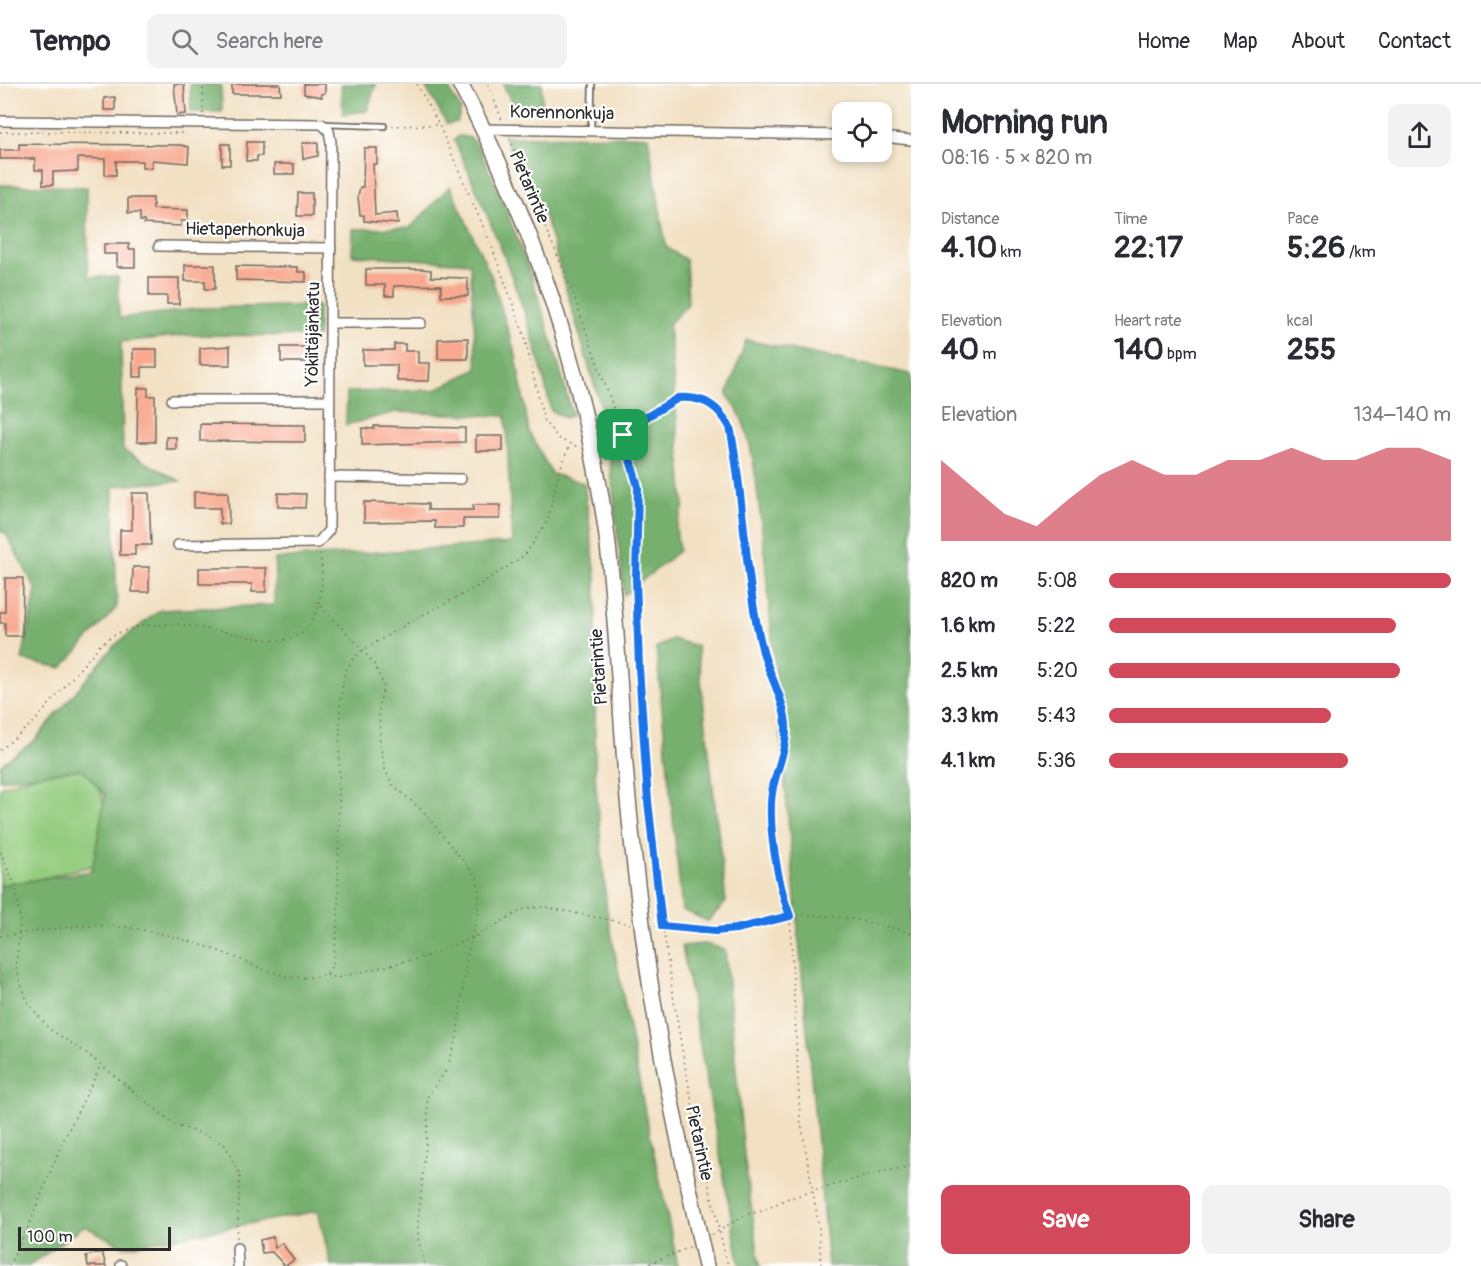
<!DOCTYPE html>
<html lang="en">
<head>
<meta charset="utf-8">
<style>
	:root { --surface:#fff; --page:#f2f2f3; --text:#2b2b33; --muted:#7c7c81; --line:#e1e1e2; --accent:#d1495b }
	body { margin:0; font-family:Pangolin,sans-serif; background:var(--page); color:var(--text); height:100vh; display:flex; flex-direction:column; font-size:22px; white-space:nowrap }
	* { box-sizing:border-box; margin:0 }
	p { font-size:20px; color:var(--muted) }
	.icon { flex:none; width:33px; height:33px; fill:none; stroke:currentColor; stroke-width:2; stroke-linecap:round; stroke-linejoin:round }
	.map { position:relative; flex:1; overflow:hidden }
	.panel { display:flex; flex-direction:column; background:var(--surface); width:570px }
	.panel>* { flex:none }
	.tools { position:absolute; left:832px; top:18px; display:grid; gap:12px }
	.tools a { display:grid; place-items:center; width:60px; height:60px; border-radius:12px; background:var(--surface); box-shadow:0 3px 9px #0003; font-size:30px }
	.scale { position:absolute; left:18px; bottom:15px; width:153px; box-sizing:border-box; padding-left:6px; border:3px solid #2b2b2b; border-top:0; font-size:16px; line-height:21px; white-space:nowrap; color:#2b2b2b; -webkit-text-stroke:4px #fff; paint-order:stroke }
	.pin { position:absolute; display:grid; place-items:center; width:51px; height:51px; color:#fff; margin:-26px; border-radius:12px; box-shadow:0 3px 9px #0006 }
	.round { display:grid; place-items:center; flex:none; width:63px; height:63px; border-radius:12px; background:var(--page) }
	.head { display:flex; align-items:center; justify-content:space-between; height:102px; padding:0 30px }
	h1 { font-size:33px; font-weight:700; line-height:45px }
	.stats { display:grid; grid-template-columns:repeat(3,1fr); gap:9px; height:102px; padding:6px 30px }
	.stats div { display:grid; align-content:center }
	.stats b { font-size:30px; font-weight:700 }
	.stats small { font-size:16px; font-weight:400 }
	.stats p { font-size:16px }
	.chart { height:168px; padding:12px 30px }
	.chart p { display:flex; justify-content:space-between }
	.chart svg { width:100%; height:108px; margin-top:6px; fill:var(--accent); opacity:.7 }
	.action { display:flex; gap:12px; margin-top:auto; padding:12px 30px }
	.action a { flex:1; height:69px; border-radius:12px; background:var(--accent); color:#fff; font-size:24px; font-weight:700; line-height:69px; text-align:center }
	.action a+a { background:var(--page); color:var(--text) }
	ul { padding:0 30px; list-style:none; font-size:20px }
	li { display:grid; grid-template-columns:96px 72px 1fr; align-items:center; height:45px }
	li i { height:15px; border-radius:8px; background:var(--accent) }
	header { display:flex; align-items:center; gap:36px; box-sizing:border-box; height:84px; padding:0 30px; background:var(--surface); border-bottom:2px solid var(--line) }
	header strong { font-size:28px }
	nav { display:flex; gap:33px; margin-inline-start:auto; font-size:21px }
	.search { width:420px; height:54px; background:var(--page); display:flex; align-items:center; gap:15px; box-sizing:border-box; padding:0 21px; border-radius:12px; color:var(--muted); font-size:22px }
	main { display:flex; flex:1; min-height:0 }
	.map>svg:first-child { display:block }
</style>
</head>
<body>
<header>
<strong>Tempo</strong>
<div class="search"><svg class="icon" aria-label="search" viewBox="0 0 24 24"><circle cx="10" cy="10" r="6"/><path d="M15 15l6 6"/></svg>Search here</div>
<nav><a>Home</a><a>Map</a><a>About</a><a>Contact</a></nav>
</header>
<main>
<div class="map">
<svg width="911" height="1182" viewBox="0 0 911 1182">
	<rect width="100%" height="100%" fill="#fff"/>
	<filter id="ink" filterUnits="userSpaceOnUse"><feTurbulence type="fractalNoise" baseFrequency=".0167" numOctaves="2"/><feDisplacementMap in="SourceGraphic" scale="12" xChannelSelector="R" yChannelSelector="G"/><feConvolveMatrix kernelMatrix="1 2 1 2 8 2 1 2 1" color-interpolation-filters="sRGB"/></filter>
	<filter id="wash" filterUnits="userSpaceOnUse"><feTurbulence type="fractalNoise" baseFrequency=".008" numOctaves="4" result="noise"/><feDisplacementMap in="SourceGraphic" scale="24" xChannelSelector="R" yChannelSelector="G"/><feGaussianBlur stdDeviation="1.35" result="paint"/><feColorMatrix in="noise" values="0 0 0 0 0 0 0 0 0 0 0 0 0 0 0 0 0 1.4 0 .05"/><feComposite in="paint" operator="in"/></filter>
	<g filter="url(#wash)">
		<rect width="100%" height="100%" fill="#f2e0c2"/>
		<!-- green -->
		<polygon fill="#94cc7f" stroke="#607c55" stroke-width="1.5" points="83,675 95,682 116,772 107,778 0,805 0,703"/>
		<!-- forest -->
		<g fill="#77b06e" stroke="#516e4c" stroke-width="1.5">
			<polygon points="190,0 221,0 222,28 191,28"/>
			<polygon points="341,0 376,0 367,27 343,30"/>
			<polygon points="424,0 446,0 461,26 457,38 447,40"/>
			<polygon points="503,0 542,0 542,28 514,24"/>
			<path d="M459 52 471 54 478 63C519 148 549 239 572 331L565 334 551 327C532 232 494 144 454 56Z"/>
			<polygon points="648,52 666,163 686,176 688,220 669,240 684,422 676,444 679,467 624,511 606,340 544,130 504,53"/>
			<polygon points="0,101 87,103 88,193 118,193 119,234 206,224 318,221 318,252 188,251 121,258 123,366 180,397 113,402 117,523 62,584 22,576 36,506 5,448 0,448"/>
			<polygon points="450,102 492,194 516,272 529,348 552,390 584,399 596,492 595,690 607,827 643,1018 678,1182 331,1182 318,1127 125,1163 84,1142 29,1182 0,1182 0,801 92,787 105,711 82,685 0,696 0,681 34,657 115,561 160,526 274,521 275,475 512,459 506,332 396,328 346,341 347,308 435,306 477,285 470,179 352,171 353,145 410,144"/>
			<path d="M746 256 911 290V1182H828L763 453C756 411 756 343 727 311Z"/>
			<polygon points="672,555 697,562 726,818 708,837 682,826 656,564"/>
			<polygon points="705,860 725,865 744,1072 760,1182 740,1182 682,862"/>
		</g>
		<g id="blocks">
			<!-- building -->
			<g fill="#f8a98f">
				<polygon points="174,0 184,0 186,30 177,31"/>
				<polygon points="232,0 280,0 281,10 232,10"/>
				<polygon points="304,0 325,0 325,9 321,10 322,13 304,10"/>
				<polygon points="115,13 115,26 104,26 104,14"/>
				<polygon points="247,58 262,58 262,72 257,72 257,77 246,77"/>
				<polygon points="302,59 318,59 318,72 303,75"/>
				<polygon points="19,60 181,61 189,63 188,79 152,76 152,84 142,84 142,77 116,77 116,91 105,91 105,75 78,74 78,87 53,88 53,101 43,101 43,86 35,86 35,75 0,75 0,66 19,66"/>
				<rect x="222" y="60" width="8" height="21"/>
				<polygon points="364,64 377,64 377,80 373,80 375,131 397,129 398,140 364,137 364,131 360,131 358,112 360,103 363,103"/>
				<rect x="274" y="80" width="20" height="10"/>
				<polygon points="298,109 312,109 312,132 297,132"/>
				<polygon points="128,114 153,114 153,125 188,126 188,137 181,137 181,142 144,140 144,137 140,137 140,129 128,129"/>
				<polygon points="104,160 129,160 129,165 135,165 135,183 117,183 117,170 104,170"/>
				<polygon points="185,181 215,181 215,205 205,205 205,197 185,197"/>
				<polygon points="236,182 298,183 298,188 306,188 306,198 236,196"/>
				<polygon points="366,185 421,185 431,186 431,193 468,194 468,212 441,212 441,201 394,202 394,212 385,212 385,201 366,201"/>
				<polygon points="149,194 179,194 179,220 167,220 167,212 149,212"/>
				<polygon points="468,254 468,275 438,275 438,255"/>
				<polygon points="394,260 405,260 405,267 418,267 418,279 430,279 429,297 397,297 397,281 363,281 363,266 394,266"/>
				<polygon points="230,262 230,281 200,281 200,264"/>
				<rect x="281" y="263" width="25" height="15"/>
				<polygon points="133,265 157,265 157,283 142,283 142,293 133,293"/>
				<polygon points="138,304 148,304 148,312 155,312 155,358 137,358"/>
				<polygon points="200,340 305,341 305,358 200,357"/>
				<polygon points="374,342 465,344 465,358 362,361 362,344 374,345"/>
				<rect x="476" y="352" width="27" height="15"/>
				<rect x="166" y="353" width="10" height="12"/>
				<polygon points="194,408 228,408 229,440 220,440 220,424 194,424"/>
				<polygon points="132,409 149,409 151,461 135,461 135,471 120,471 120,446 132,446"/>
				<polygon points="278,409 306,410 305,424 278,423"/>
				<polygon points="364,418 428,420 428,426 473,426 473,421 500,421 500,435 463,435 463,444 435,444 435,437 364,438"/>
				<polygon points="133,483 149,483 149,508 132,508"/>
				<polygon points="199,484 266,484 266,508 252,508 252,500 199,500"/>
				<polygon points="5,494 23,494 22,552 5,552 5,539 0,539 0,528 5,528"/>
				<polygon points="273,1153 275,1164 282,1159 294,1176 285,1182 272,1168 262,1169 260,1156"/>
				<polygon points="102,1168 106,1182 88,1182 86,1172"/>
			</g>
		</g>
	</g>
	<g filter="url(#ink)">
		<use href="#blocks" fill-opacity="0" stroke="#716a60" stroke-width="1.5"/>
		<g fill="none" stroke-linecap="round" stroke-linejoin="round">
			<!-- service casing -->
			<g stroke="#716a60" stroke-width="8">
				<g id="service">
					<polyline points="323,40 384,42"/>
					<polyline points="591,46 592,0"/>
				</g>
			</g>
			<!-- minor casing -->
			<g stroke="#716a60" stroke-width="12">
				<g id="minor">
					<polyline points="0,37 322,40 329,47 331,58 329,446 318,459 178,461"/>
					<polyline points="482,45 843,51"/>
					<polyline points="882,53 911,56"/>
					<polyline points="159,162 331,164"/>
					<polyline points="331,239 421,239"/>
					<polyline points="172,316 328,316"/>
					<polyline points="329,393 461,395"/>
					<polyline points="237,1164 238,1182"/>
					<polyline points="121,1181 121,1182"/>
				</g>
			</g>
			<!-- primary casing -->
			<g stroke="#716a60" stroke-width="18">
				<path id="primary" d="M460 0C533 137 584 291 606 445 615 514 618 583 623 652 627 715 634 778 642 840 656 955 681 1069 706 1182"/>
			</g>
			<!-- path -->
			<g stroke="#716a60" stroke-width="1.5" stroke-dasharray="1.5 4.5" stroke-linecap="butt">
				<polyline points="417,0 439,41 492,163 524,251 544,337 559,355 578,363"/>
				<polyline points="488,0 502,36"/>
				<polyline points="203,30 203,0"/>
				<polyline points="392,42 438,41"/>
				<polyline points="0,48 182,49"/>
				<polyline points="510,54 532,114 567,193 623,351 628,373"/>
				<path d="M623 351C631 342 642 335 653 329 685 308 710 307 730 343 746 417 744 495 763 568 770 593 784 615 786 641 787 664 777 681 773 703 766 736 778 801 790 832L800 1033 819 1143 821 1182"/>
				<path d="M604 363C613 365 622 366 628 374 648 400 637 463 636 495 636 525 637 555 639 585 650 787 679 986 728 1182"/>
				<polyline points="317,518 363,566 374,580 384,601 379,620 380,660 385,686 393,701 423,727 477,794 479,807 478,830 467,871 457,953 447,985 427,1013 428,1041 418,1138 418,1154 425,1182"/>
				<path d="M0 666 35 637 101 560 117 549 140 542 177 540 269 556C279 556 288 557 297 552 323 538 324 493 320 469"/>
				<polyline points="0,768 16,803 20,839 16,884 27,917 49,945 85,968 175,1041 212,1053 225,1061 240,1091 237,1154"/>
				<path d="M655 842C676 841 695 846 715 847 737 848 757 837 779 834 823 826 868 837 911 849"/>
				<path d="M0 852C48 847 82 837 132 844 162 849 193 857 221 868 258 881 286 902 326 890L333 881 338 835 340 618 345 588 352 576 363 566 415 535 473 505 525 471 548 436 559 388 569 362"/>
				<polyline points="327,891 337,894 427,872 472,854 526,824 545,823 630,840"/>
				<polyline points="712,1151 747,1130 763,1127 786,1115 872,1090 911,1082"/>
				<polyline points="9,1182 31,1137 61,1061 101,981"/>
				<polyline points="644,1182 690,1163"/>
			</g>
			<!-- service -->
			<use href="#service" stroke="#fff" stroke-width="4.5"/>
			<!-- minor -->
			<use href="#minor" stroke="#fff" stroke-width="9"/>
			<!-- primary -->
			<use href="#primary" stroke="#fff" stroke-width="15"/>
		</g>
	</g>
	<g fill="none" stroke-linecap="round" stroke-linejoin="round" filter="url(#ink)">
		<!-- route casing -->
		<g stroke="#fff" stroke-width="12">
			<path id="route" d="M678 314C704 312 718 322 730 343 745 417 744 495 763 568 770 593 784 615 786 641 787 664 778 681 773 703 766 736 778 801 790 832L736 845 715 847 662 842 648 717 639 584 636 495 638 403 623 351 645 334Z"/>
		</g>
		<!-- route -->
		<use href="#route" stroke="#1a73e8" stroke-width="8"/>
	</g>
	<g text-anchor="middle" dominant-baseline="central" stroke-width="4.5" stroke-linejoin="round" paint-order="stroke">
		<!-- street labels -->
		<g font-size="18" fill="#2b2b2b" stroke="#fff">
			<text transform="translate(562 29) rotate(1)">Korennonkuja</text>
			<text transform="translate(529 103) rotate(67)">Pietarintie</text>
			<text transform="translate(245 146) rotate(1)">Hietaperhonkuja</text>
			<text transform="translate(313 250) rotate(-89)">Yökiitäjänkatu</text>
			<text transform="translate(599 583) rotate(-94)">Pietarintie</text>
			<text transform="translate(699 1059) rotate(78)">Pietarintie</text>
		</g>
	</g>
</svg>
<div class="tools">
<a><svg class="icon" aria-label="locate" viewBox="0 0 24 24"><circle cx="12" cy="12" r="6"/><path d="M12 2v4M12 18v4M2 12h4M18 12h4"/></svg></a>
</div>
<div class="scale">100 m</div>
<div class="pin" style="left:623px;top:351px;background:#1e9e55"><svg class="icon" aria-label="arrive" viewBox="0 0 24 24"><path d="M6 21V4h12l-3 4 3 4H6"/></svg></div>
</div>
<section class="panel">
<div class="head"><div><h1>Morning run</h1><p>08:16 · 5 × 820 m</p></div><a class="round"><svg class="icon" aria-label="share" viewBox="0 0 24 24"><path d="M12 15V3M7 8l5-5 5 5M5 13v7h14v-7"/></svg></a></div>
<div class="stats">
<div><p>Distance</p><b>4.10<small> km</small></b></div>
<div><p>Time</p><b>22:17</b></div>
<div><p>Pace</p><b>5:26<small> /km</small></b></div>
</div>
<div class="stats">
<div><p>Elevation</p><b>40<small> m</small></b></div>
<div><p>Heart rate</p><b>140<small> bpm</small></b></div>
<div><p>kcal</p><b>255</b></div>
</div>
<div class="chart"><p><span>Elevation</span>134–140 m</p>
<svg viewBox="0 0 160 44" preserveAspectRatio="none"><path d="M0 44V11L10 22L20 33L30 38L40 27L50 17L60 11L70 17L80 17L90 11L100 11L110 6L120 11L130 11L140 6L150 6L160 11V44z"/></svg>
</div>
<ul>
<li><b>820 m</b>5:08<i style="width:100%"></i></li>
<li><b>1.6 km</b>5:22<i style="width:84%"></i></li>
<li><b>2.5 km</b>5:20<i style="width:85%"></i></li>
<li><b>3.3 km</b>5:43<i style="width:65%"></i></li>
<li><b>4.1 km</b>5:36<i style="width:70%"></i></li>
</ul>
<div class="action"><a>Save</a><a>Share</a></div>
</section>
</main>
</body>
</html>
